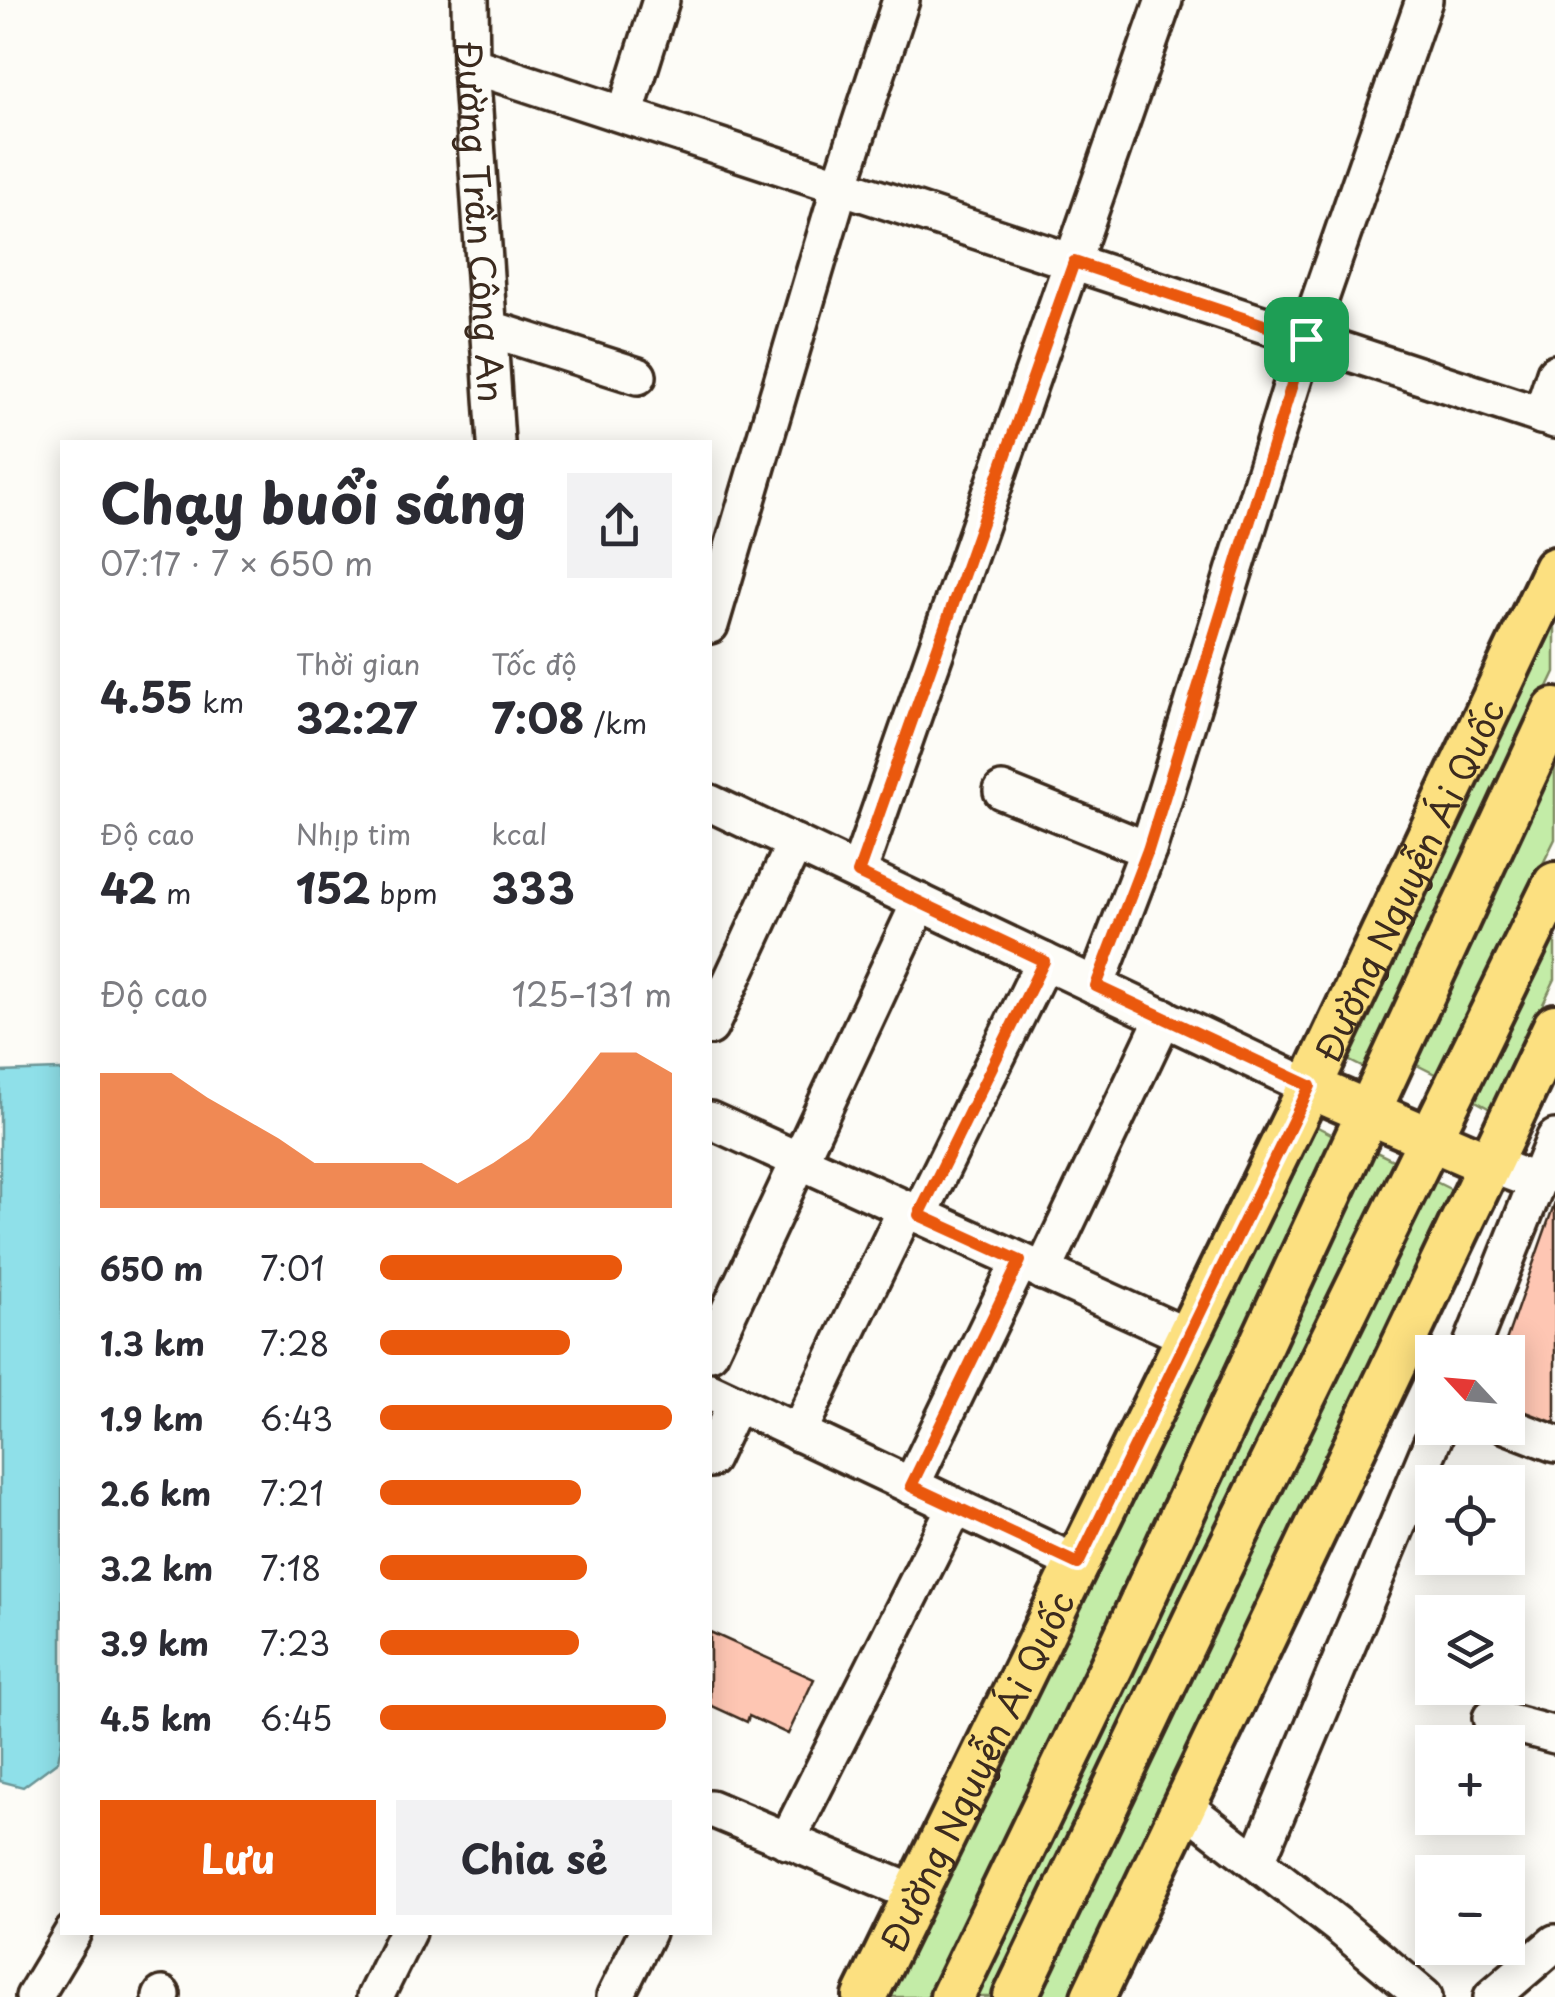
<!DOCTYPE html>
<html lang="vi">
<head>
<meta charset="utf-8">
<style>
	:root { --surface:#fff; --page:#f2f2f3; --text:#2b2b33; --muted:#7c7c81; --accent:#ea580c }
	body { margin:0; font-family:"Playpen Sans",sans-serif; background:var(--page); color:var(--text); height:100vh; display:flex; flex-direction:column; font-size:38px; white-space:nowrap }
	* { box-sizing:border-box; margin:0 }
	p { font-size:32px; color:var(--muted) }
	.icon { flex:none; width:55px; height:55px; fill:none; stroke:currentColor; stroke-width:2; stroke-linecap:round; stroke-linejoin:round }
	.map { position:relative; flex:1; overflow:hidden }
	.drawer { position:absolute; left:60px; top:440px; width:652px; height:1495px; display:flex; flex-direction:column; background:var(--surface); border-radius:0px; box-shadow:0 5px 25px #0003 }
	.drawer>* { flex:none }
	.needle { width:65px; rotate:296deg }
	.buttons { position:absolute; left:1415px; top:1335px; display:grid; gap:20px }
	.buttons a { display:grid; place-items:center; width:110px; height:110px; border-radius:0px; background:var(--surface); box-shadow:0 5px 25px #0003; font-size:50px }
	.pin { position:absolute; display:grid; place-items:center; width:85px; height:85px; color:#fff; margin:-42px; border-radius:20px; box-shadow:0 5px 15px #0006 }
	.round { display:grid; place-items:center; flex:none; width:105px; height:105px; border-radius:0px; background:var(--page) }
	.headline { display:flex; align-items:center; justify-content:space-between; height:170px; padding:0 40px }
	h1 { font-size:55px; font-weight:700; line-height:75px }
	.figures { display:grid; grid-template-columns:repeat(3,1fr); gap:15px; height:170px; padding:10px 40px }
	.figures div { display:grid; align-content:center }
	.figures b { font-size:42px; font-weight:700 }
	.figures small { font-size:28px; font-weight:400 }
	.figures p { font-size:28px }
	.chart { height:280px; padding:20px 40px }
	.chart p { display:flex; justify-content:space-between }
	.chart svg { width:100%; height:180px; margin-top:10px; fill:var(--accent); opacity:.7 }
	.button { display:flex; gap:20px; margin-top:auto; padding:20px 40px }
	.button a { flex:1; height:115px; border-radius:0px; background:var(--accent); color:#fff; font-size:40px; font-weight:700; line-height:115px; text-align:center }
	.button a+a { background:var(--page); color:var(--text) }
	ul { padding:0 40px; list-style:none; font-size:32px }
	li { display:grid; grid-template-columns:160px 120px 1fr; align-items:center; height:75px }
	li i { height:25px; border-radius:12px; background:var(--accent) }
	.map>svg:first-child { display:block }
</style>
</head>
<body>
<div class="map">
<svg width="1555" height="1997" viewBox="0 0 1555 1997">
	<rect width="100%" height="100%" fill="#fdfcf7"/>
	<filter id="ink" filterUnits="userSpaceOnUse"><feTurbulence type="fractalNoise" baseFrequency=".01" numOctaves="2"/><feDisplacementMap in="SourceGraphic" scale="20" xChannelSelector="R" yChannelSelector="G"/><feConvolveMatrix kernelMatrix="1 2 1 2 8 2 1 2 1" color-interpolation-filters="sRGB"/></filter>
	<g filter="url(#ink)">
		<!-- green -->
		<g fill="#c3eca7" stroke="#7f8b62" stroke-width="2.5">
			<polygon points="1555,615 1555,672 1366,1069 1344,1058"/>
			<polygon points="1555,760 1555,839 1439,1076 1413,1063"/>
			<polygon points="1555,928 1555,979 1492,1110 1472,1099"/>
			<polygon points="1312,1124 1333,1135 1136,1568 930,1997 887,1997"/>
			<polygon points="1370,1149 1397,1162 993,1997 974,1997"/>
			<polygon points="1432,1180 1454,1191 1071,1997 1037,1997"/>
		</g>
		<!-- water -->
		<polygon fill="#8fe0e9" stroke="#6d9798" stroke-width="2.5" points="59,1070 62,1072 62,1740 58,1761 23,1787 0,1781 0,1072"/>
		<!-- building -->
		<g fill="#fec6b3" stroke="#3b2a1e" stroke-width="2.5">
			<polygon points="1555,1202 1555,1430 1508,1411 1508,1352 1502,1352"/>
			<polygon points="710,1632 814,1679 788,1734 749,1716 747,1722 710,1705"/>
		</g>
		<g fill="none" stroke-linecap="round" stroke-linejoin="round">
			<!-- minor casing -->
			<g stroke="#3b2a1e" stroke-width="42">
				<g id="minor">
					<path id="s1" d="M470 0 471 65 496 442"/>
					<polyline points="471,65 1555,420"/>
					<polyline points="625,115 661,0"/>
					<polyline points="488,328 638,376"/>
					<polyline points="1541,416 1555,373"/>
					<polyline points="710,625 840,186 901,0"/>
					<polyline points="1002,791 1148,850"/>
					<polyline points="710,803 1310,1087"/>
					<polyline points="858,873 1164,0"/>
					<polyline points="1096,986 1148,850 1306,339 1424,0"/>
					<polyline points="710,1027 795,843"/>
					<polyline points="710,1120 1186,1336"/>
					<polyline points="1537,1182 1555,1138"/>
					<polyline points="919,1215 1044,961"/>
					<polyline points="1043,1272 1164,1017"/>
					<polyline points="710,1352 920,902"/>
					<polyline points="1469,1352 1537,1182 1489,1164"/>
					<polyline points="710,1391 1078,1564"/>
					<polyline points="1508,1426 1555,1444"/>
					<polyline points="798,1433 906,1209"/>
					<polyline points="710,1459 736,1403"/>
					<polyline points="911,1486 1020,1261"/>
					<polyline points="1491,1718 1555,1735"/>
					<polyline points="1185,1807 1339,1926 1424,1997"/>
					<polyline points="710,1808 916,1894"/>
					<polyline points="787,1841 955,1507"/>
					<polyline points="1257,1861 1438,1428"/>
					<polyline points="34,1997 73,1932"/>
					<polyline points="161,1997 162,1995"/>
					<polyline points="375,1997 407,1932"/>
					<polyline points="615,1997 647,1932"/>
					<polyline points="1492,1997 1555,1943"/>
				</g>
			</g>
			<!-- major casing -->
			<g stroke="#3b2a1e" stroke-width="50">
				<g id="major">
					<polyline points="1310,1087 1489,1164"/>
					<path id="s2" d="M865 1997 1310 1087 1555 569"/>
					<polyline points="952,1997 1116,1657 1555,710"/>
					<polyline points="1015,1997 1215,1578 1555,884"/>
					<polyline points="1093,1997 1555,1026"/>
				</g>
			</g>
			<!-- minor -->
			<use href="#minor" stroke="#fdfcf7" stroke-width="35"/>
			<!-- major -->
			<use href="#major" stroke="#fce080" stroke-width="42"/>
		</g>
	</g>
	<g fill="none" stroke-linecap="round" stroke-linejoin="round" filter="url(#ink)">
		<!-- route casing -->
		<g stroke="#fff" stroke-width="20">
			<polygon id="route" points="1074,262 1306,339 1148,850 1096,986 1310,1086 1078,1564 911,1486 1020,1261 919,1215 1044,961 858,873"/>
		</g>
		<!-- route -->
		<use href="#route" stroke="#ea580c" stroke-width="12"/>
	</g>
	<g text-anchor="middle" dominant-baseline="central" stroke-width="10" stroke-linejoin="round" paint-order="stroke">
		<!-- street labels -->
		<g font-size="35" fill="#3b2a1e" stroke="#fdfcf7">
			<text stroke="none"><textPath href="#s1" startOffset="222">Đường Trần Công An</textPath></text>
			<text stroke="none"><textPath href="#s2" startOffset="1242">Đường Nguyễn Ái Quốc</textPath></text>
			<text stroke="none"><textPath href="#s2" startOffset="252">Đường Nguyễn Ái Quốc</textPath></text>
		</g>
	</g>
</svg>
<div class="buttons">
<a><svg class="needle" viewBox="-14 -14 28 28"><path d="M0-13l5 13h-10z" fill="#e53935"/><path d="M0 13l5-13h-10z" fill="#7c7c81"/></svg></a>
<a><svg class="icon" aria-label="locate" viewBox="0 0 24 24"><circle cx="12" cy="12" r="6"/><path d="M12 2v4M12 18v4M2 12h4M18 12h4"/></svg></a>
<a><svg class="icon" aria-label="layers" viewBox="0 0 24 24"><path d="M12 4l9 5-9 5-9-5zM3 14l9 5 9-5"/></svg></a>
<a>+</a>
<a>−</a>
</div>
<div class="pin" style="left:1306px;top:339px;background:#1e9e55"><svg class="icon" aria-label="arrive" viewBox="0 0 24 24"><path d="M6 21V4h12l-3 4 3 4H6"/></svg></div>
<section class="drawer">
<div class="headline"><div><h1>Chạy buổi sáng</h1><p>07:17 · 7 × 650 m</p></div><a class="round"><svg class="icon" aria-label="share" viewBox="0 0 24 24"><path d="M12 15V3M7 8l5-5 5 5M5 13v7h14v-7"/></svg></a></div>
<div class="figures">
<div><b>4.55<small> km</small></b></div>
<div><p>Thời gian</p><b>32:27</b></div>
<div><p>Tốc độ</p><b>7:08<small> /km</small></b></div>
</div>
<div class="figures">
<div><p>Độ cao</p><b>42<small> m</small></b></div>
<div><p>Nhịp tim</p><b>152<small> bpm</small></b></div>
<div><p>kcal</p><b>333</b></div>
</div>
<div class="chart"><p><span>Độ cao</span>125–131 m</p>
<svg viewBox="0 0 160 44" preserveAspectRatio="none"><path d="M0 44V11L10 11L20 11L30 17L40 22L50 27L60 33L70 33L80 33L90 33L100 38L110 33L120 27L130 17L140 6L150 6L160 11V44z"/></svg>
</div>
<ul>
<li><b>650 m</b>7:01<i style="width:83%"></i></li>
<li><b>1.3 km</b>7:28<i style="width:65%"></i></li>
<li><b>1.9 km</b>6:43<i style="width:100%"></i></li>
<li><b>2.6 km</b>7:21<i style="width:69%"></i></li>
<li><b>3.2 km</b>7:18<i style="width:71%"></i></li>
<li><b>3.9 km</b>7:23<i style="width:68%"></i></li>
<li><b>4.5 km</b>6:45<i style="width:98%"></i></li>
</ul>
<div class="button"><a>Lưu</a><a>Chia sẻ</a></div>
</section>
</div>
</body>
</html>
